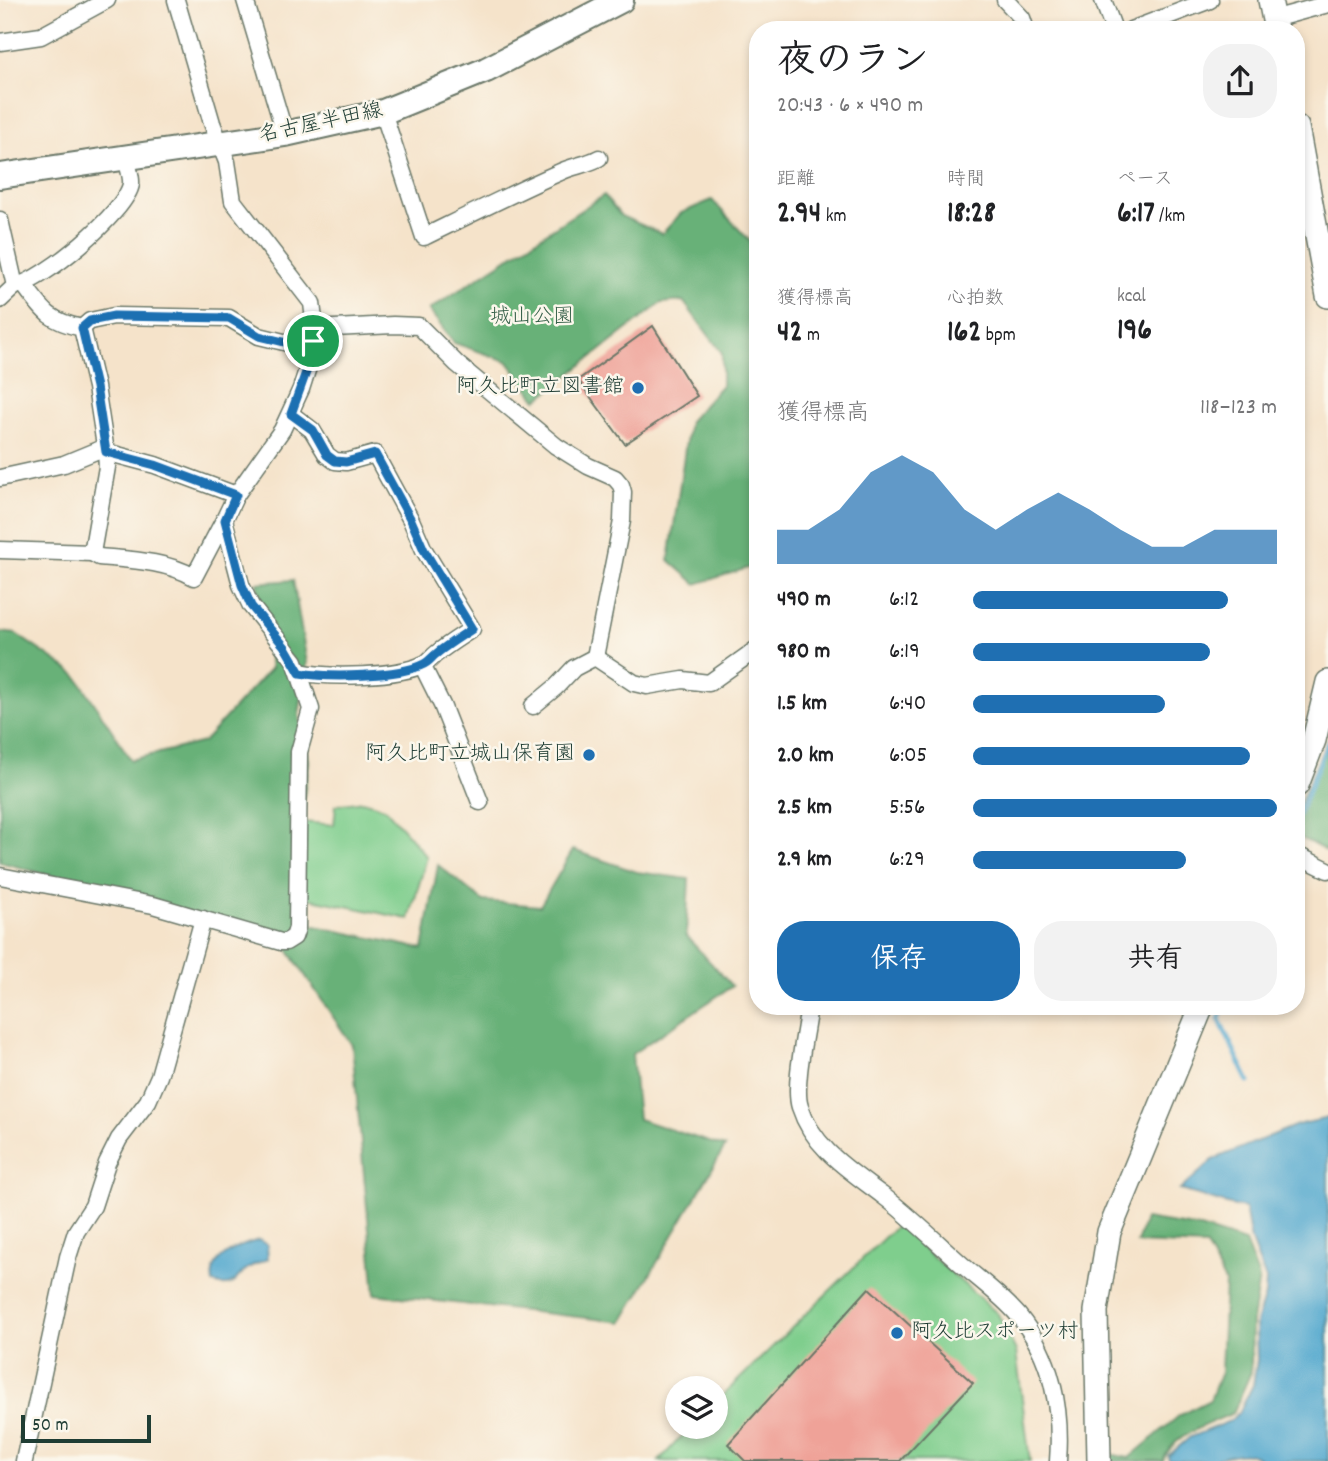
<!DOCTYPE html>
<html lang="ja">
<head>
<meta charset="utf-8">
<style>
	:root { --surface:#fff; --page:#f2f2f2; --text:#202124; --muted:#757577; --accent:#1f6fb2 }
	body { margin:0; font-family:Dekko,"Klee One",sans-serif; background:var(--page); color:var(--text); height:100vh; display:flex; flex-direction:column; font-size:26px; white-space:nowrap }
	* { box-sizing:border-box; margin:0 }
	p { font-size:23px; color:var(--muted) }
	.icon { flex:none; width:38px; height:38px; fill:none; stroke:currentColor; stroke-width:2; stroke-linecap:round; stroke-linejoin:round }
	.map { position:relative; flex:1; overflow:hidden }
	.details { position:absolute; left:749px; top:21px; width:556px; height:994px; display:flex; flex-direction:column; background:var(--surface); border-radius:28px; box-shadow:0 4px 10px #0003 }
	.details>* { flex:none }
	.fabs { position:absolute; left:665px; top:1376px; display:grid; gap:14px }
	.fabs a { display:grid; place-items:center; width:63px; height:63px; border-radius:50%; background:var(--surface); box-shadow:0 4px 10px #0003; font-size:35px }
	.scale { position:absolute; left:21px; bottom:18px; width:130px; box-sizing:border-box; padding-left:7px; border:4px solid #1f3d34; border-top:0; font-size:19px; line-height:24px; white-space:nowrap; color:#1f3d34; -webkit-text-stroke:5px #fbf7ec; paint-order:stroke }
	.pin { position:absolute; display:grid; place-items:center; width:60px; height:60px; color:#fff; margin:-30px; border:4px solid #fff; border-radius:50%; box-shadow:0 2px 7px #0007 }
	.round { display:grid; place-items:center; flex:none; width:74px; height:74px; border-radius:28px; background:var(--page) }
	.head { display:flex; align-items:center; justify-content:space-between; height:119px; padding:0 28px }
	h1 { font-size:38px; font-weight:700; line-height:52px }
	.metrics { display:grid; grid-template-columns:repeat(3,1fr); gap:10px; height:119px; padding:7px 28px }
	.metrics div { display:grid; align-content:center }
	.metrics b { font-size:30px; font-weight:700 }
	.metrics small { font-size:19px; font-weight:400 }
	.metrics p { font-size:19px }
	.chart { height:196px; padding:14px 28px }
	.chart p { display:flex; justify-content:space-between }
	.chart svg { width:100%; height:126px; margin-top:7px; fill:var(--accent); opacity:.7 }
	.cta { display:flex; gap:14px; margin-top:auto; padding:14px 28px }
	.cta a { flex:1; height:80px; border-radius:28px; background:var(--accent); color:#fff; font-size:28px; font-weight:700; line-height:80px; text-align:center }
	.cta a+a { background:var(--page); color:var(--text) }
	ul { padding:0 28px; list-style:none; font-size:23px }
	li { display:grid; grid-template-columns:112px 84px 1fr; align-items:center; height:52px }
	li i { height:18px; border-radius:9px; background:var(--accent) }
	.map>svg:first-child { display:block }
</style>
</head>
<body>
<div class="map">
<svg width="1328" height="1461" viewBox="0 0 1328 1461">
	<rect width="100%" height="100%" fill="#fbf7ec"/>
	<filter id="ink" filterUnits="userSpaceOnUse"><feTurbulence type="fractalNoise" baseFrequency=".0143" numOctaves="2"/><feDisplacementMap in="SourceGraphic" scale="14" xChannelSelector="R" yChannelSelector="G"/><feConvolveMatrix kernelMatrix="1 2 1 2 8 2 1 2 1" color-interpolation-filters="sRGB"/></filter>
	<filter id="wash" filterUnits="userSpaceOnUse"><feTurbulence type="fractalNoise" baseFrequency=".00686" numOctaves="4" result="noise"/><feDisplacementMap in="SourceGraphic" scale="28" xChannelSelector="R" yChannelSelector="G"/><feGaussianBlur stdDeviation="1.57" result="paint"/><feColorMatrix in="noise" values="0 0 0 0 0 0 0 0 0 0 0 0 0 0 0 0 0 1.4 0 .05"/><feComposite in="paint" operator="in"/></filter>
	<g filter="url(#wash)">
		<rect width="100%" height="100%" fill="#f5e3ca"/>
		<!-- green -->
		<g fill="#7fce8d" stroke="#4f8660" stroke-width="2">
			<polygon points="363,801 385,808 427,857 409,919 302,897 304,822 334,825 336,805"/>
			<polygon points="897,1225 998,1314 1016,1351 1030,1461 659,1461 691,1426 716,1426 716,1402"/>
		</g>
		<!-- forest -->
		<g fill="#67b178" stroke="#437756" stroke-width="2">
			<polygon points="604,195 621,216 662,234 681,213 712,200 758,250 758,565 696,584 669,560 689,421 722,385 722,353 683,301 661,303 537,400 507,361 454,343 429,310"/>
			<polygon points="293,580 307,663 299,715 309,761 304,795 301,923 423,949 438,865 483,901 540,906 573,850 637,872 689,879 686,936 732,986 632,1054 638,1119 725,1147 622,1322 375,1294 352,1045 280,938 0,862 0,632 16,634 76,675 131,760 203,742 271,668 257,583"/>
			<polygon points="1328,739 1328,852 1297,836 1297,810"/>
			<path d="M1145 1219 1200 1228 1245 1242 1259 1278 1252 1321 1251 1372 1233 1413C1210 1424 1172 1434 1163 1461H1110L1109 1454 1129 1458 1180 1415 1210 1400 1221 1372 1225 1282 1206 1246 1137 1243Z"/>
		</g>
		<!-- water -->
		<g fill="#51a7ce" stroke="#387281" stroke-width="2">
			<path d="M1328 1118V1461H1261C1248 1446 1225 1458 1208 1461 1196 1461 1182 1461 1169 1461L1168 1456 1190 1437 1230 1421 1240 1411 1253 1385 1257 1360 1256 1323 1265 1295 1266 1280 1251 1241 1245 1208C1222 1205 1203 1195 1180 1190L1214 1159 1297 1125Z"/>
			<path d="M259 1240 267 1245 268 1259C261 1262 253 1264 247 1269 233 1279 236 1290 213 1283 208 1257 238 1246 259 1240Z"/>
		</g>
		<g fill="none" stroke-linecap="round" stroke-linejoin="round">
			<!-- stream -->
			<g stroke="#51a7ce" stroke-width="5">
				<polyline points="1297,818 1328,742"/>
				<polyline points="1224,1006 1219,1019 1249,1082"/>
			</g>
		</g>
		<g id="blocks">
			<!-- building -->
			<g fill="#efa298">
				<polygon points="653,326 697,396 625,444 578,380"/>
				<polygon points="869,1288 973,1383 900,1461 745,1461 728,1444"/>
			</g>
		</g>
	</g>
	<g filter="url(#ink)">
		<use href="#blocks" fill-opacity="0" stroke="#6a7768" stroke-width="2"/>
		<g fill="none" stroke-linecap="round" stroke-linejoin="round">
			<!-- street casing -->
			<g stroke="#6a7768" stroke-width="19">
				<g id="street">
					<polyline points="245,0 285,134"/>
					<polyline points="1005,0 1022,18 1026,30"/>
					<polyline points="1103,0 1114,30"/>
					<polyline points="1273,19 1328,4"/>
					<polyline points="1131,30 1210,0"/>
					<polyline points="0,42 41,36 107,0"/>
					<path d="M383 112 424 237C469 215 513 193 558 173 572 166 586 165 599 158"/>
					<polyline points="0,220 15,286 0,300"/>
					<path d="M15 286C41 283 127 211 131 184 132 176 127 165 126 157"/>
					<polyline points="82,328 90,321 114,316 229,318 259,336 288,343 313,341"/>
					<polyline points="315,329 393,325 419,326 457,364 556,446 588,466 615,478 621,485 623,492 622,521 595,657 634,683 647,686 683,680 709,683 758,648"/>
					<path d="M291 414 312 430 327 455 335 461 346 462 375 454 411 520 424 550 472 629C460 637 447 645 436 654 432 657 429 662 424 664 399 677 328 678 300 672"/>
					<path d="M0 478 64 464 98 450 106 452 96 387 82 328C49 321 44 312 24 285"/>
					<polyline points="0,550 92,553 107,467 106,452 155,465 236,495"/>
					<path d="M92 553 99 557C131 560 166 561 194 577L224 520"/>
					<polyline points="422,665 442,705 480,802"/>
					<polyline points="533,706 556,687 574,668 595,657"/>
					<polyline points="1297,855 1328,870"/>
					<polyline points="0,876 153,905 281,942 286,942 294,937 297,928 299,752 311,709 295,661 251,606 241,585 224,520 236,495 282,430 301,389 309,364 315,329 312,303 233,201 227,162 212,123 176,0"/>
					<path d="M809 1006C806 1030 793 1087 800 1107 813 1148 849 1170 882 1195 909 1215 933 1239 959 1262 978 1279 1001 1295 1018 1315 1052 1356 1062 1409 1058 1461"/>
					<polyline points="24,1461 68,1257 76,1232 93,1206 107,1163 119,1139 148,1101 159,1076 203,919"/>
				</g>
			</g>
			<!-- secondary casing -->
			<g stroke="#6a7768" stroke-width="26">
				<g id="secondary">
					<polyline points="1270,0 1276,30"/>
					<polyline points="1297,127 1328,296"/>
					<polyline points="1297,785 1314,740 1328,682"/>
					<polyline points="1099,1461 1096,1311 1109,1232 1202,1006"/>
				</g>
			</g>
			<!-- primary casing -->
			<g stroke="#6a7768" stroke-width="28">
				<polyline id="primary" points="0,176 285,134 383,112 486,70 621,0"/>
			</g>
			<!-- street -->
			<use href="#street" stroke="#fff" stroke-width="16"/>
			<!-- secondary -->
			<use href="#secondary" stroke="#fff" stroke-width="23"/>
			<!-- primary -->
			<use href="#primary" stroke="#fff" stroke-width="24"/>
		</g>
	</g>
	<g fill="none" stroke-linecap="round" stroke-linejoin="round" filter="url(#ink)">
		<!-- route casing -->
		<g stroke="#fff" stroke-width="14">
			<path id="route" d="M114 316 229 318 259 336 288 343 313 341 309 364 291 414 313 430 327 455 335 461 346 462 375 454 411 520 424 550 472 629C460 637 447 645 436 654 432 657 429 662 424 664 399 677 328 678 300 673L285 647 251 606 242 585 225 520 236 495 155 465 106 452 96 387 82 328 90 321Z"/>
		</g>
		<!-- route -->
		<use href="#route" stroke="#1f6fb2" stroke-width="9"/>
	</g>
	<!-- markers -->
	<g fill="#1f6fb2" stroke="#fbf7ec" stroke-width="2.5">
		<circle cx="638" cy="388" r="7"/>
		<circle cx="589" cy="755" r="7"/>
		<circle cx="897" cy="1333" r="7"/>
	</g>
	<g text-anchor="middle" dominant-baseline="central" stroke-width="5" stroke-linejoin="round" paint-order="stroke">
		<!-- street labels -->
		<g font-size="21" fill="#1f3d34" stroke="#fbf7ec">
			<text transform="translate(321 124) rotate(-12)">名古屋半田線</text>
		</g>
		<!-- park labels -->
		<g font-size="21" fill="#37614a" stroke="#fbf7ec">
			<text x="532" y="318">城山公園</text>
		</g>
		<!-- poi labels -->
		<g font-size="21" fill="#1f3d34" stroke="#fbf7ec" text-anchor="end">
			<text x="624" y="388">阿久比町立図書館</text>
			<text x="575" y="755">阿久比町立城山保育園</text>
			<text x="911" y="1333" text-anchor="start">阿久比スポーツ村</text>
		</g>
	</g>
</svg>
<div class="fabs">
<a><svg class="icon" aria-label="layers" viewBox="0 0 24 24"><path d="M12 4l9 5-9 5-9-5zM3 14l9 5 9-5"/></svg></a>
</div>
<div class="scale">50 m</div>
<div class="pin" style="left:313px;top:341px;background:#1e9e55"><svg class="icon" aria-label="arrive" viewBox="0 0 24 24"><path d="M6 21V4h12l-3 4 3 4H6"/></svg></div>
<section class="details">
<div class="head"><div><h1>夜のラン</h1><p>20:43 · 6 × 490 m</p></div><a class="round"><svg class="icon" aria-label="share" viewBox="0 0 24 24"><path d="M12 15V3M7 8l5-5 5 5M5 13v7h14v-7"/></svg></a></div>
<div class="metrics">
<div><p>距離</p><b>2.94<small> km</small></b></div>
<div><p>時間</p><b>18:28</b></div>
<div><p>ペース</p><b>6:17<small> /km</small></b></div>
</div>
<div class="metrics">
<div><p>獲得標高</p><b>42<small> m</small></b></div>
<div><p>心拍数</p><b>162<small> bpm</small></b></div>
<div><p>kcal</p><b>196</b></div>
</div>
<div class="chart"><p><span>獲得標高</span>118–123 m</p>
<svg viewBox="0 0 160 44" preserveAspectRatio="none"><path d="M0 44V32L10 32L20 25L30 12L40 6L50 12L60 25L70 32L80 25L90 19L100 25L110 32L120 38L130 38L140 32L150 32L160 32V44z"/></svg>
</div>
<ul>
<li><b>490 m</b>6:12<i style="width:84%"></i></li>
<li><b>980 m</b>6:19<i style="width:78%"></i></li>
<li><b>1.5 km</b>6:40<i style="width:63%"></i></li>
<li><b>2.0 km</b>6:05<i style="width:91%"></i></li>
<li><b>2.5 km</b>5:56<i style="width:100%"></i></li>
<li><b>2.9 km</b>6:29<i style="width:70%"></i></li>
</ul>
<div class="cta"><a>保存</a><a>共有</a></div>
</section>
</div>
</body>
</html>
